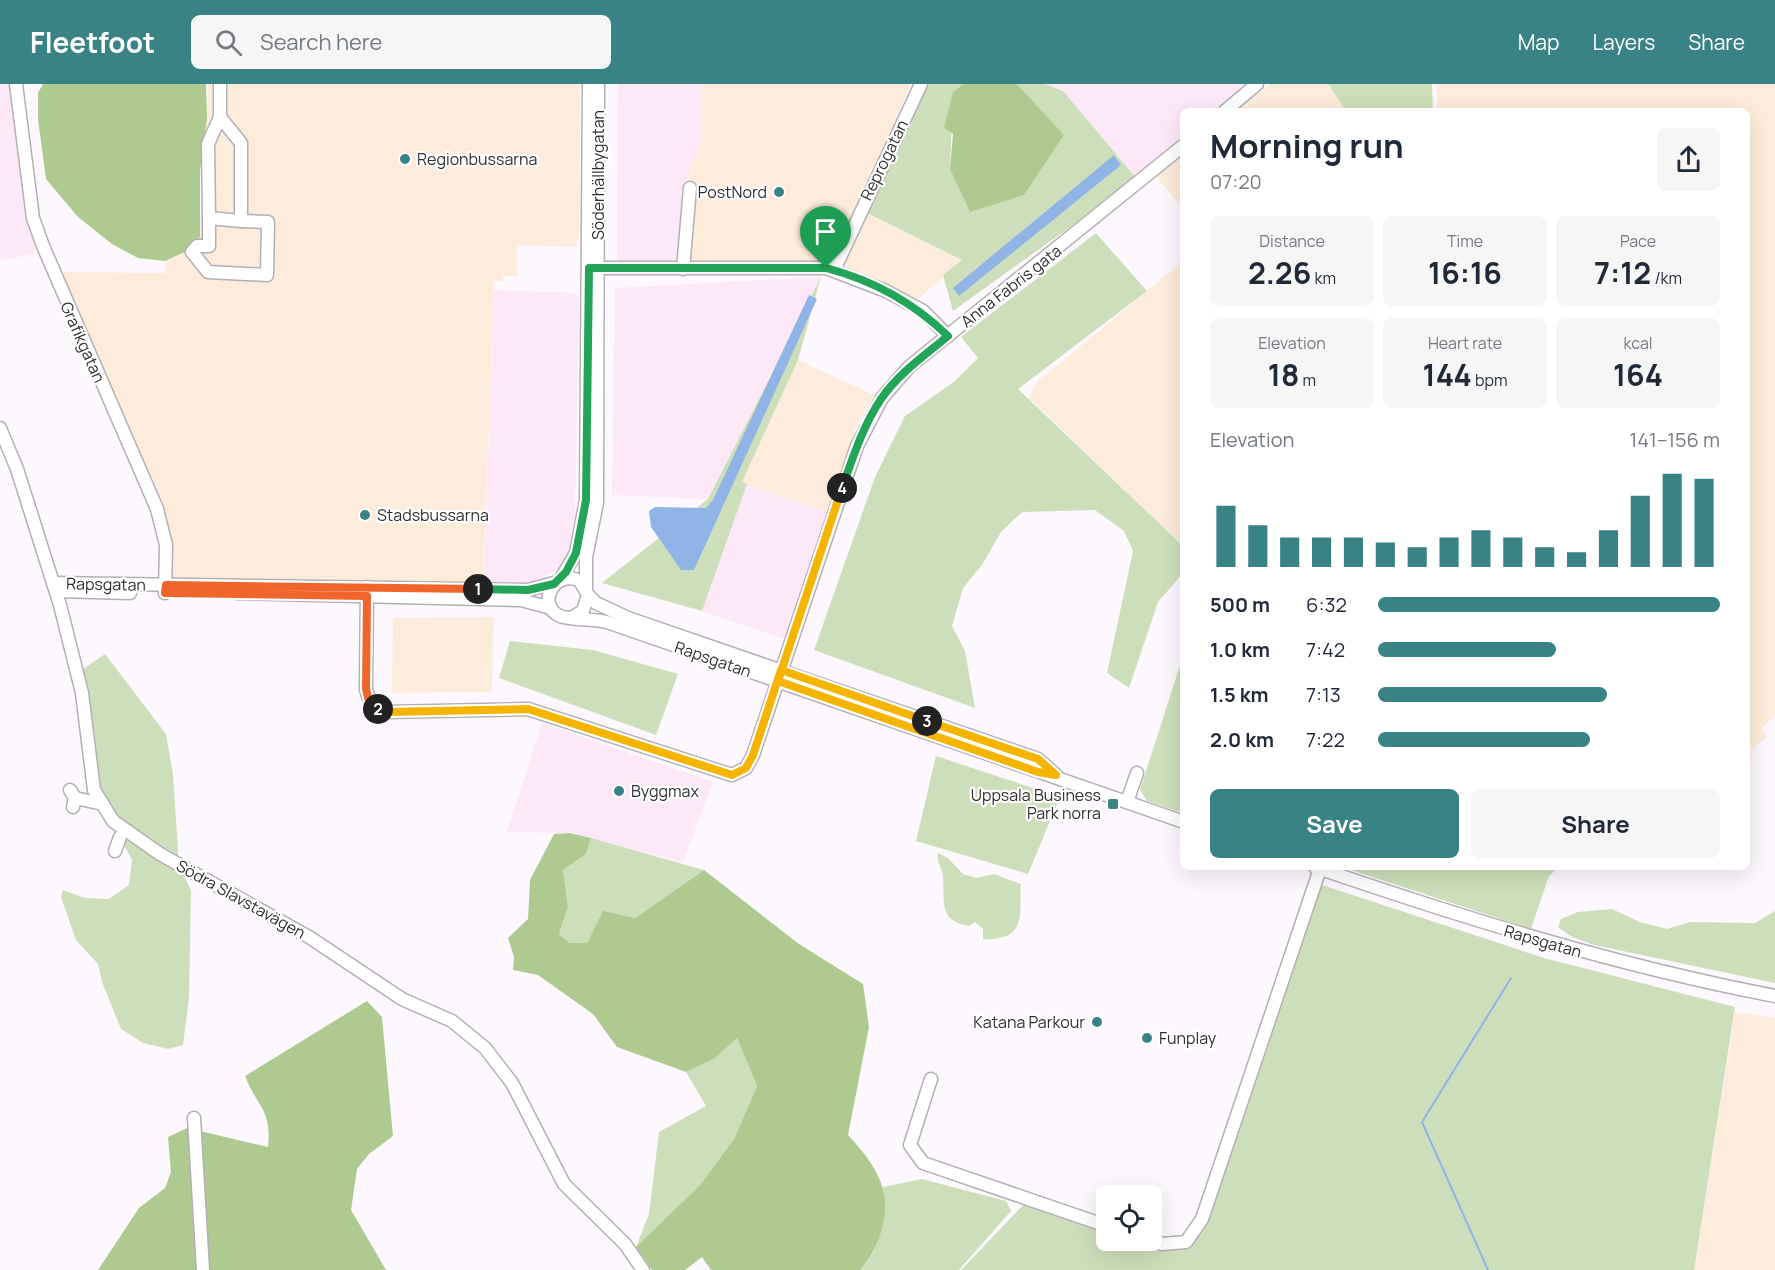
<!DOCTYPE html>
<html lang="en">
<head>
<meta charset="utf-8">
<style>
	:root { --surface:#fff; --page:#f6f6f7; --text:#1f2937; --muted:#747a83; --accent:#398285 }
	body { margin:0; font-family:Manrope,sans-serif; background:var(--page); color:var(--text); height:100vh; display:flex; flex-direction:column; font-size:22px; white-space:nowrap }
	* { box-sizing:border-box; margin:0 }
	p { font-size:20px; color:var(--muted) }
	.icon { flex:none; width:33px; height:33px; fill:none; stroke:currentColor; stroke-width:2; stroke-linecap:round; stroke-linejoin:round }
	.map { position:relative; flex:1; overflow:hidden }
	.sheet { position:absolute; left:1180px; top:24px; width:570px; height:762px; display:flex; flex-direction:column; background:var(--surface); border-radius:9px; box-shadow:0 6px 24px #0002 }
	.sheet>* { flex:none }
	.controls { position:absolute; left:1096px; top:1101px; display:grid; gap:12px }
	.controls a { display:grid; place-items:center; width:66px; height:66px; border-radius:9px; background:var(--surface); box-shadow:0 6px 24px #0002; font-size:30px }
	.pin { position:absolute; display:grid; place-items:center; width:51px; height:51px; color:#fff; margin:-62px -26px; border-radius:50% 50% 50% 0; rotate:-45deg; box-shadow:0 0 6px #0007 }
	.pin .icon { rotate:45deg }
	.km { position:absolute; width:30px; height:30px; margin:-15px; border-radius:50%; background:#222; color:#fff; font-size:16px; line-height:30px; text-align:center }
	.round { display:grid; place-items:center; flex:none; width:63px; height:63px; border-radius:9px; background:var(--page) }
	.overview { display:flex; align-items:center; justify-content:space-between; height:102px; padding:0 30px }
	h1 { font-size:33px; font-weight:700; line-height:45px }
	.figures { display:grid; grid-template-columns:repeat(3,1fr); gap:9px; height:102px; padding:6px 30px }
	.figures div { display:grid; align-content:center; border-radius:9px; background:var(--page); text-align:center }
	.figures b { font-size:30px; font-weight:700 }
	.figures small { font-size:16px; font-weight:400 }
	.figures p { font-size:16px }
	.chart { height:168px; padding:12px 30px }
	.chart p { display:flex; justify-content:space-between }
	.chart svg { width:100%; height:108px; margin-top:6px; stroke:var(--accent); stroke-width:6 }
	.cta { display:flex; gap:12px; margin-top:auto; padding:12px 30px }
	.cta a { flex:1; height:69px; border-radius:9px; background:var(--accent); color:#fff; font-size:24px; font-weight:700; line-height:69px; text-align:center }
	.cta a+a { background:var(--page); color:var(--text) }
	ul { padding:0 30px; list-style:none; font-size:20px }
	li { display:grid; grid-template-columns:96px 72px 1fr; align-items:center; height:45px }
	li i { height:15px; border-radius:8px; background:var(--accent) }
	header { display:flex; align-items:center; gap:36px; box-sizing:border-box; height:84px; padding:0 30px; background:var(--accent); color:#fff }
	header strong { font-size:28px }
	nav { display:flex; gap:33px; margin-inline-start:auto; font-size:21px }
	.search { width:420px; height:54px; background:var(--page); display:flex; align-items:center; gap:15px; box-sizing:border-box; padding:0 21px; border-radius:9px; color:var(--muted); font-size:22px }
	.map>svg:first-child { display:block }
</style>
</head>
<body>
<header>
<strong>Fleetfoot</strong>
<div class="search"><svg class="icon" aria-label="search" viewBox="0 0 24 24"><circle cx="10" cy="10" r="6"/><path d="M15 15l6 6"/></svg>Search here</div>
<nav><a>Map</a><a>Layers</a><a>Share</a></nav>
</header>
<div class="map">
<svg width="1775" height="1186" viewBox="0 0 1775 1186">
	<rect width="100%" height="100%" fill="#fcf8fd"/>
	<!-- commercial -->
	<g fill="#fde8f8">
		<polygon points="0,0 13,0 35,170 0,176"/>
		<polygon points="618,0 702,0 702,57 688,89 690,104 683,180 617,180"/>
		<polygon points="1045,0 1257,0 1225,27 1184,27 1183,60 1137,95 1063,7"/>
		<polygon points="821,193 708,415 612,411 615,204"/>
		<polygon points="494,206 576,209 579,215 575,431 568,467 558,485 540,495 522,499 484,498"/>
		<polygon points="747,400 828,428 785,555 702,527"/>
		<polygon points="542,639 713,698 683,778 569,749 507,748"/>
	</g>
	<!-- industrial -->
	<g fill="#fdecdb">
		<polygon points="208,0 580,0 579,150 576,163 517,161 517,192 503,192 503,197 494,197 483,505 166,501 166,461 53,188 165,189 165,177 187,167 200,153"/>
		<polygon points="702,0 911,0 833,181 683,180 690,104 688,89 702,57"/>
		<polygon points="1270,0 1328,0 1346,27 1235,27"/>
		<polygon points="1436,0 1775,0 1775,632 1761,644 1767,653 1750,666 1752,675 1748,682 1748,27 1438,27"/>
		<polygon points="1183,67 1183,125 1154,90"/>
		<polygon points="867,129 962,176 917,216 889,200 842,184"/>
		<polygon points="1183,177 1183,462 1029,314 1035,300"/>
		<polygon points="798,276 874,311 855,345 828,428 742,398"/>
		<polygon points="494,533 492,608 392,609 393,534"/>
		<polygon points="1735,928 1775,934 1775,1186 1694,1186"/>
	</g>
	<!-- green -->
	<g fill="#cddfba">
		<polygon points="928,0 963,0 953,8 950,85 1064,52 1017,0 1045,0 1063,7 1137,95 953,227 943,191 962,176 867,129"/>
		<polygon points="1328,0 1432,0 1433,27 1346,27"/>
		<polygon points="1096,149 1147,207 1018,305 1183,462 1183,489 1158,518 1129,604 1107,589 1133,467 1124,447 1095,426 1022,428 1001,448 982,481 963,504 952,542 965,567 975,624 814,566 875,393 905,332 955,297 978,274 961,253"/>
		<polygon points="821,193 798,276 742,398 828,428 747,400 702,527 602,499 708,415"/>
		<polygon points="510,557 593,566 678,590 656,651 499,594"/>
		<polygon points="105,570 166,650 173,690 179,781 191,807 189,913 183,961 168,965 143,959 121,945 102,898 98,880 76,856 61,813 63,806 85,814 109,815 129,801 132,776 94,706 77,589"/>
		<polygon points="1183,572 1183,729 1147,717 1140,706"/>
		<polygon points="936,672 1060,713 1028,790 916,757"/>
		<polygon points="591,754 704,786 635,834 603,828 587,859 570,859 559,850 568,823 563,786 586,770"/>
		<path d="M938 769 948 774 963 790 977 794 994 790 1021 800C1019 819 1026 849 1002 853 995 855 990 856 983 855V845L975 838 969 842C937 837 945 815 943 792 942 783 936 779 938 769Z"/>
		<polygon points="1342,783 1559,783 1549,792 1531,845"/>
		<polygon points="1316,799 1544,874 1735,923 1694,1186 961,1186 1029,1115 1107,1142 1107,1156 1186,1158 1202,1135"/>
		<polygon points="1612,825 1640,838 1667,845 1690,838 1755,839 1775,827 1775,899 1594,861 1572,853 1558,843 1561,835 1578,828"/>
		<polygon points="737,954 757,1002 734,1055 700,1101 636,1163 649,1130 659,1048 706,1022 686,988 714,975"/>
		<path d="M922 1095 1006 1117 1011 1127 959 1186H860C883 1163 884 1134 883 1103Z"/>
	</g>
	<!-- forest -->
	<g fill="#afca91">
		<polygon points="43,0 206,0 207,35 200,86 200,153 187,167 165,177 138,174 112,160 78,133 46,95 38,35 38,9"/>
		<polygon points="963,0 1017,0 1064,51 1024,111 970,128 950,85 953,50 944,44 953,8"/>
		<path d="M569 749 591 754 586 770 563 786 568 823 559 850 570 859H587L603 827 635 834 704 786 799 860 863 900 869 943 848 1051C862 1066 876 1083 882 1102 891 1129 879 1166 860 1186H711L702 1173 685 1186H652L636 1163 700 1101 734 1055 757 1002 737 954 714 975 686 988 617 963 593 930 538 891 513 886 514 873 508 854 528 835 530 796 554 750Z"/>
		<path d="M367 917 382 933 393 1052 369 1070 357 1085 351 1126 386 1186H98L139 1124 165 1104 171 1088 168 1053 187 1044 268 1063C272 1025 257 1023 245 992Z"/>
	</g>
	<!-- water -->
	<g fill="#91b4e7">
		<polygon points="1114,71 1121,81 959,212 953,204"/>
		<polygon points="809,211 817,215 694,486 681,486 651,443 649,427 655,423 706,424 713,416"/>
	</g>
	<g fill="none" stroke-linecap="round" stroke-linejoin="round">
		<!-- stream -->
		<polyline stroke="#91b4e7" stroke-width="2" points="1488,1186 1422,1038 1511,894"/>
		<!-- minor casing -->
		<g stroke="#b3afb4" stroke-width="15">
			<g id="minor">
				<polyline points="16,0 33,134 43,162 157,425 166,461 165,509"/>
				<polyline points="1225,27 1257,0"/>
				<polyline points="220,33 241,59 241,137 209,134 208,60 220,33 220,0"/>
				<polyline points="209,134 209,162 197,162 192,168 208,188 267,191 268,138 241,137"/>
				<polyline points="590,184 826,184 886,207 923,227 948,252"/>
				<polyline points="683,185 690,104"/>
				<polyline points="834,186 921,0"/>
				<polyline points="0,344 17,385 60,521 82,609 94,706 113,737 160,770 309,853 402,915 452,937 485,964 512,999 564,1100 625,1160 643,1186"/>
				<polyline points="560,496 576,469 586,416 589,0"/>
				<polyline points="53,499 528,506 554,499"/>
				<path d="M367 503 366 605C369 618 373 623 386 628L528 625 732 691 746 684 753 671 857 362 882 314 909 283 1184 61"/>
				<polyline points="586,505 586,473 597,419 598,0"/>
				<polyline points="56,507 130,509"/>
				<polyline points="237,509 521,516 551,524"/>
				<polyline points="588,511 596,519 628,534 1038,675 1056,691"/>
				<path d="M573 533 583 527 588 511 580 497C555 484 535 521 560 532 569 536 595 535 607 538L1184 738"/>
				<polyline points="70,706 75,714 73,723"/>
				<polyline points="75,714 103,720"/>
				<polyline points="1127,718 1137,689"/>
				<polyline points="115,767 120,753"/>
				<path d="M1315 783C1467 835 1618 882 1775 912"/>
				<polyline points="931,995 910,1061 923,1079 1107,1142"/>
				<polyline points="194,1034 203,1186"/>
				<polyline points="1151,1156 1162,1160 1186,1158 1202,1135 1320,785"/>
			</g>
		</g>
		<!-- minor -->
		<use href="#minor" stroke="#fff" stroke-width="12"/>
	</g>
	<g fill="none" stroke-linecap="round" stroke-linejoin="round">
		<!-- split-1 casing -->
		<g stroke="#fff" stroke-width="12">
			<polyline id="split-1" points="478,505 528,506 554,500 566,488 576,469 586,416 589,184 826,184"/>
		</g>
		<!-- split-2 casing -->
		<g stroke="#fff" stroke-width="12">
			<polyline id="split-2" points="378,625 369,617 366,605 367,512 165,509 166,501 478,505"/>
		</g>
		<!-- split-3 casing -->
		<g stroke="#fff" stroke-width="12">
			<polyline id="split-3" points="378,625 386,628 528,625 732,691 746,684 753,671 781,586 927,637"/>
		</g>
		<!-- split-4 casing -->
		<g stroke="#fff" stroke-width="12">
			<polyline id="split-4" points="842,404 778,597 1038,688 1056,691 1038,675 927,637"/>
		</g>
		<!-- split-5 casing -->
		<g stroke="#fff" stroke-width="12">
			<path id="split-5" d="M826 184C872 196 914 219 948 252 925 271 899 289 881 315 863 342 853 373 842 404"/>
		</g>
		<!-- split-1 -->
		<use href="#split-1" stroke="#22a559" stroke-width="8"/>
		<!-- split-2 -->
		<use href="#split-2" stroke="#f0652b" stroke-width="8"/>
		<!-- split-3 -->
		<use href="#split-3" stroke="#f5b400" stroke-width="8"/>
		<!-- split-4 -->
		<use href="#split-4" stroke="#f5b400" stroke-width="8"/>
		<!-- split-5 -->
		<use href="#split-5" stroke="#22a559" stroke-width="8"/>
	</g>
	<!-- markers -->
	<g fill="#398285" stroke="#fff" stroke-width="2">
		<circle cx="405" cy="75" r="6"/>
		<circle cx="779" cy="108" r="6"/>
		<circle cx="365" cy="431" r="6"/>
		<circle cx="619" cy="707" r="6"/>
		<rect x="1107" y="714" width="12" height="12" rx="3"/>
		<circle cx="1097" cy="938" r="6"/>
		<circle cx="1147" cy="954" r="6"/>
	</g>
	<g text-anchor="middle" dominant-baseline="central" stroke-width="4.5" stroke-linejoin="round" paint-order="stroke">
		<!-- poi labels -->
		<g font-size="16" fill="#312f31" stroke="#fff" text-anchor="start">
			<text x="417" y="75">Regionbussarna</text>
			<text x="767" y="108" text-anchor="end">PostNord</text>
			<text x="377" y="431">Stadsbussarna</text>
			<text x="631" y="707">Byggmax</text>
			<text x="1101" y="711" text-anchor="end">Uppsala Business<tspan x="1101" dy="18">Park norra</tspan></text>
			<text x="1085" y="938" text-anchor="end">Katana Parkour</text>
			<text x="1159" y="954">Funplay</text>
		</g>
		<!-- street labels -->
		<g font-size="16" fill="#312f31" stroke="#fff">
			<text transform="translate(884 76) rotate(-64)">Reprogatan</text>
			<text transform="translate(598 91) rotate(-90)">Söderhällbygatan</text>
			<text transform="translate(1011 202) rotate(-38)">Anna Fabris gata</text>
			<text transform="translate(83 258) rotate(66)">Grafikgatan</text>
			<text transform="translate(106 500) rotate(1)">Rapsgatan</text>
			<text transform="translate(713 575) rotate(19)">Rapsgatan</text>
			<text transform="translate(241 815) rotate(29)">Södra Slavstavägen</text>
			<text transform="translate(1543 857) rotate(16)">Rapsgatan</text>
		</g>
	</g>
</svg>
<div class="controls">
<a><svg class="icon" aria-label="locate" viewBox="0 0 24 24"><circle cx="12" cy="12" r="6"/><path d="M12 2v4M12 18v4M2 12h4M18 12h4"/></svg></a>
</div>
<div class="pin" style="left:826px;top:184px;background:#1e9e55"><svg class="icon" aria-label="arrive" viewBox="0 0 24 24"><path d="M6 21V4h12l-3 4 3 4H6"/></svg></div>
<b class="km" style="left:478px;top:505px">1</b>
<b class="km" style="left:378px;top:625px">2</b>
<b class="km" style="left:927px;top:637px">3</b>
<b class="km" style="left:842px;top:404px">4</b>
<section class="sheet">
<div class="overview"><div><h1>Morning run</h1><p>07:20</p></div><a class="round"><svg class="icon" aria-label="share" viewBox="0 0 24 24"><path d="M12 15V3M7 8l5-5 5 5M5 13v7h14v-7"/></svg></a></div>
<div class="figures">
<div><p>Distance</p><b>2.26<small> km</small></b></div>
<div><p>Time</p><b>16:16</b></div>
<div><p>Pace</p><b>7:12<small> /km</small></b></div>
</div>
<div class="figures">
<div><p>Elevation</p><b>18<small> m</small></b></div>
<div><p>Heart rate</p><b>144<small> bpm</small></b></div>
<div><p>kcal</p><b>164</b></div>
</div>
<div class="chart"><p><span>Elevation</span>141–156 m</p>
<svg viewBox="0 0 160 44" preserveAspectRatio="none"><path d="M5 44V19M15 44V27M25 44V32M35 44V32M45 44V32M55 44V34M65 44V36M75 44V32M85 44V29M95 44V32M105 44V36M115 44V38M125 44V29M135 44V15M145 44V6M155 44V8"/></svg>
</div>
<ul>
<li><b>500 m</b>6:32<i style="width:100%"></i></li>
<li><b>1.0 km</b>7:42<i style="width:52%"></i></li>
<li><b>1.5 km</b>7:13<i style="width:67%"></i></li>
<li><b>2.0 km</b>7:22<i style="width:62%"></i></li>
</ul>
<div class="cta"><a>Save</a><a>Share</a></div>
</section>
</div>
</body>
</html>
